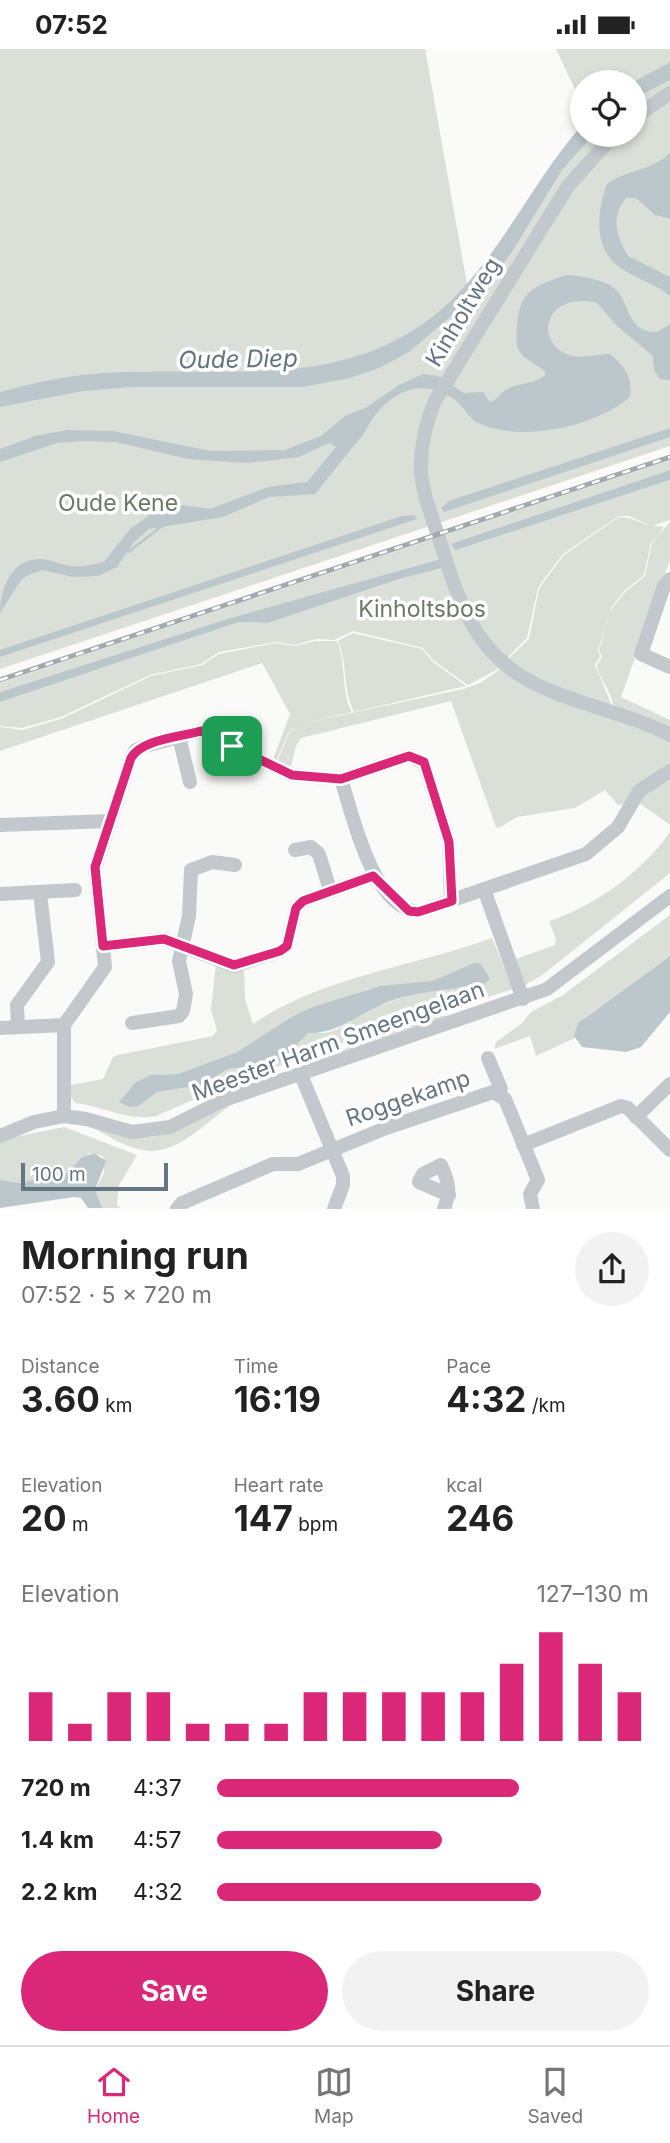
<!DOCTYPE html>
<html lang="en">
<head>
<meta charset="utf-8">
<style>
	:root { --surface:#fff; --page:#f2f2f2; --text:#222; --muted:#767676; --line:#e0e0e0; --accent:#db2777 }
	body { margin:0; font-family:Inter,sans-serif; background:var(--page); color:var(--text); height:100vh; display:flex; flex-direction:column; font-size:26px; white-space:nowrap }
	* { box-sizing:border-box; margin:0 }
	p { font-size:23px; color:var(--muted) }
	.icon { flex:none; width:38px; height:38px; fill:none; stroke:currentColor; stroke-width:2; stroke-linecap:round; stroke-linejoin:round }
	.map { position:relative; height:1160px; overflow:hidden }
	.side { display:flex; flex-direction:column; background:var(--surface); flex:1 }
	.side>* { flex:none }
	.fabs { position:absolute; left:570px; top:21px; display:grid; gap:14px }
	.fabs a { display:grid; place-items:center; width:77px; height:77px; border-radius:50%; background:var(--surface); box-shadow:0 4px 10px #0003; font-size:35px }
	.scale { position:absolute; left:21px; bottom:18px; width:147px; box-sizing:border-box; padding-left:7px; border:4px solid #657683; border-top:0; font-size:19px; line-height:24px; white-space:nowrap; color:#657683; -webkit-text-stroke:5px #fff; paint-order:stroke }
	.pin { position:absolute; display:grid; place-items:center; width:60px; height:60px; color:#fff; margin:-30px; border-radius:14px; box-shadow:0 4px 10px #0006 }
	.round { display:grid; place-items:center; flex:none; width:74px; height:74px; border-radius:37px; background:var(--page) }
	.overview { display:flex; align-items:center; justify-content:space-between; height:119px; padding:0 21px }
	h1 { font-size:38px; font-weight:700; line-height:52px }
	.figures { display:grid; grid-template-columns:repeat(3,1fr); gap:10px; height:119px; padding:7px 21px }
	.figures div { display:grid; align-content:center }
	.figures b { font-size:35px; font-weight:700 }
	.figures small { font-size:19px; font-weight:400 }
	.figures p { font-size:19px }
	.chart { height:196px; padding:14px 21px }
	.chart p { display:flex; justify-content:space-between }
	.chart svg { width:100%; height:126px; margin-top:7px; stroke:var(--accent); stroke-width:6 }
	.primary-button { display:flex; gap:14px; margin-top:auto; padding:14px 21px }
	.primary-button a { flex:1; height:80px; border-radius:42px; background:var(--accent); color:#fff; font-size:28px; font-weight:700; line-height:80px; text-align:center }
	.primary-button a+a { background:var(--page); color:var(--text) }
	ul { padding:0 21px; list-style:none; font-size:23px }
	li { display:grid; grid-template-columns:112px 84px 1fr; align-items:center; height:52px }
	li i { height:18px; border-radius:9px; background:var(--accent) }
	.status { display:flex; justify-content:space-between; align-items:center; height:49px; padding:0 35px; background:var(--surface); direction:ltr }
	.status svg { height:19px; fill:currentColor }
	.tabs { display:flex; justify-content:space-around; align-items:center; height:98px; border-top:2px solid var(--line); background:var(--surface); font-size:19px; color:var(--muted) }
	.tabs a { display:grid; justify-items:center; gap:4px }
	.tabs .selected { color:var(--accent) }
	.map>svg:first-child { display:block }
</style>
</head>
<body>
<div class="status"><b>07:52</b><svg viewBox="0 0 49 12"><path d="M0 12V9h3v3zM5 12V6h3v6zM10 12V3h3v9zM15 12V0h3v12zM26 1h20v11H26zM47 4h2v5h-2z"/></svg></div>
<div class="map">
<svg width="670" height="1160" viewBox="0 0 670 1160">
	<rect width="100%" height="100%" fill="#fafaf8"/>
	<!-- green -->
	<g fill="#dadfd7" fill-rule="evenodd">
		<path d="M0 0H425L467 235C365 346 254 318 120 323 80 324 39 332 0 343Z"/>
		<polygon points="556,0 670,0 670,13 633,33 583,33 583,57"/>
		<polygon points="670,21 670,397 0,620 0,358 33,345 299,326 387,302 463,245 583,86 635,86 635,39"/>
		<polygon points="670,411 670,421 453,494 456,501 670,431 670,471 652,477 629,467 619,467 563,505 544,530 538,539 527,589 505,611 477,579 442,487"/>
		<path d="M619 468C636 468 645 479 663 477L660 485 651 494 644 526 624 542 611 559 598 601 600 608 595 616 612 657 540 633 506 612 529 590 539 540 545 531 564 506Z"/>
		<path d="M670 473V511L621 648 670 671V682L613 658C613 643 599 631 597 616L602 608 599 601 610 562 625 543 645 527 652 494Z"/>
		<polygon points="436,489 500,619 468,636 433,611 423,599 353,582 334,591 315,590 296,596 275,593 219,603 201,615 150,626 61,668 22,679 0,677 0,653 239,573 268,574 419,524 439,510 230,569 0,643 0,634"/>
		<path d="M353 584 422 600 432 612 466 637 354 663C342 638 348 615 338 592Z"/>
		<path d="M315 592H337C347 615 340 640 352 663L305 674 463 640 480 634 502 619 670 691V716L625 755 618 756 605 741 575 759 517 768 499 779 496 778 451 652 301 689 296 697 290 722 276 715 289 684 301 674 288 684 275 715 272 713 290 665 262 614 0 702V678L22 681 61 670 151 627 202 616 219 605 275 594 296 597Z"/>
		<polygon points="670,730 670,776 639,754 644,746"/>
		<path d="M670 783V824L541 927 523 937 513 911 555 896 556 890 549 872C595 857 642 823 670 783Z"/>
		<polygon points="670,866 670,907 584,969 575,989 536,1007 530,987 494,1000 496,993 522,974 531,963 563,946"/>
		<path d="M492 889 513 940 452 960 401 961 381 968 333 1000 248 1027 156 1067C129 1073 103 1057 75 1054L71 1048V1036L103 1030 113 1008 118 1006 213 987 217 981 211 961 216 914 244 918 245 950 253 975C323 927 413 918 492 889ZM474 914 410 946 377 957 336 981 325 984 308 983 280 1013 228 1020 202 1036 157 1043 151 1026 178 1025 237 1003 293 967 369 940 432 932Z"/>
		<polygon points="404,967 458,967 339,1004 380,977"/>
		<path d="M233 1055C206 1072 177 1108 142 1101 124 1098 107 1086 91 1078L132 1088H153Z"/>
		<polygon points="64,1078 137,1106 119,1136 117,1155 120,1159 102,1159 95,1142 104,1124 103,1107 90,1104 61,1131 41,1129 20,1134 0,1131 0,1091"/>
	</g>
	<!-- water -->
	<g fill="#bbc7cb">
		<polygon points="670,13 670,31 635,49 633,33"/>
		<path d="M583 75V86H593L562 121 512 203 481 242 409 303 379 319 350 329 302 338H133L83 342 0 358V343C39 332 79 324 120 323 238 318 349 342 445 257 502 205 532 132 583 75Z"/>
		<path d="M670 104V170L655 166 636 149H626C610 168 617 188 628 207L670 228V247C655 234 633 229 618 217 593 198 597 161 607 135 628 120 652 122 670 104Z"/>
		<path d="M566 226C578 226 605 231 614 239 632 255 626 284 657 283L670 275V331L660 330 654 321 653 307 616 276 597 254C547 242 533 290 566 305 578 311 597 305 610 305 625 318 633 328 630 348 595 378 520 394 478 374 468 369 464 357 455 351 419 324 382 347 365 383L315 445 269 448 223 468 149 480 133 494 117 518 98 527 73 528 43 521 30 525 22 530 0 564C0 541 10 512 38 510 49 509 60 516 71 517 82 518 93 516 104 513L130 480 161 458 182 456 210 460 268 438 307 433 336 398 329 394 299 408 247 414 188 410 116 393 83 392 57 394 0 413V400L35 387 67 381 113 382 210 402 285 401 321 387 345 367 367 358 399 336 423 325 438 327 464 344 483 343 490 353C498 351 500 344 507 340 520 333 534 336 545 326V322C520 305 514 306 517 276 520 241 535 237 566 226Z"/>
		<polygon points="670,379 670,388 444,463 441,459 449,452"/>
		<polygon points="670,421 670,431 456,501 452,498 453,494"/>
		<polygon points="402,467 414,466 417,470 0,608 0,601"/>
		<polygon points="440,510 441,518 438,520 403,529 268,574 239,573 0,653 0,643 230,569"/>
		<polygon points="670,907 670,963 641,998 626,1003 582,998 574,987 578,974"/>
		<path d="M474 914H480L490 930 485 934C455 941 423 941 393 951 363 961 341 985 308 984L280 1013 228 1020 202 1036 157 1043 138 1057 129 1058 119 1053 136 1033 151 1026 178 1025 237 1003 293 967 313 958 380 937 432 932Z"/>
		<polygon points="94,1104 106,1112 95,1141 102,1159 88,1159 81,1149 74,1148 0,1159 0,1131 20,1134 41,1129 61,1131 81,1109"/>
	</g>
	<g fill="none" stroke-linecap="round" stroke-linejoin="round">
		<!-- stream -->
		<polyline stroke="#bbc7cb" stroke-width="2.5" points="128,503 162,477"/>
		<!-- minor -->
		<g stroke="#c3c8cc" stroke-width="14">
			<polyline points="635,68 670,44"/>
			<path d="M614 86 568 137 435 352C425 375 420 400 421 424 423 446 431 465 438 486 455 539 468 592 518 625 560 653 623 661 670 686"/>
			<polyline points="670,530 664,537 641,605 670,618"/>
			<polyline points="179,688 190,733"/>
			<path d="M341 730C353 767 372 858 418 863L586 805 618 778 639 742 670 722"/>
			<polyline points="0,776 110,772"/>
			<polyline points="295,801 311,798 319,805 330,841"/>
			<polyline points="484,840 523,950"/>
			<polyline points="0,845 75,841"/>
			<polyline points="103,897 164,890 234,917 280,902 287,897 296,859 303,852 373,827"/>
			<polyline points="132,974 179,967 183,962 186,945 179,912 189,867 191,821 212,813 235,816"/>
			<polyline points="18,978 17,956 48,913 40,844"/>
			<polyline points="0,979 64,976"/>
			<polyline points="488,1009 501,1040 499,1044"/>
			<polyline points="301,1026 343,1127 343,1136 334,1160"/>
			<polyline points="64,1067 64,976 105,918 95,819 131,709 136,701 145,697 201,682 292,726 341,730 409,707 424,714 449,793 451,852"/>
			<polyline points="636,1068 670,1035"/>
			<polyline points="0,1087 34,1073 64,1067 86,1070 132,1083 170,1078 224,1051 547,940 670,847"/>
			<polyline points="523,1096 621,1057 628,1059 670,1101"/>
			<polyline points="177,1160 182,1154 273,1115 298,1115 386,1079 493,1043 505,1050 538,1131 530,1145 533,1160"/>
			<path d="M444 1160C451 1141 449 1134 441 1116L423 1125 419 1133 449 1146"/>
		</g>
		<!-- rail casing -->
		<g stroke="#a2aab0" stroke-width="5">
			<polyline id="rail" points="0,631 670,408"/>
		</g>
		<!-- rail -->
		<use href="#rail" stroke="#fff" stroke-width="2.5" stroke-dasharray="8" stroke-linecap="butt"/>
	</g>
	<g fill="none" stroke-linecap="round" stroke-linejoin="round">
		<!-- route casing -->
		<g stroke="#fff" stroke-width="14">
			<path id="route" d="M201 682 292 726 341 730 409 707 424 713 449 793 452 852 418 863 409 862 373 827 303 852 296 859 287 897 280 902 234 916 164 890 103 897 95 818 131 709C142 690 181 688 201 682Z"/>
		</g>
		<!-- route -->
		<use href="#route" stroke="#db2777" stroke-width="9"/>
	</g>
	<g text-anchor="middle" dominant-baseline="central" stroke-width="7" stroke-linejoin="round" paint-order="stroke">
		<!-- street labels -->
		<g font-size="23" fill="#657683" stroke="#fff">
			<text transform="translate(463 263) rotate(-59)">Kinholtweg</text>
			<text transform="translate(338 992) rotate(-20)">Meester Harm Smeengelaan</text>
			<text transform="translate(408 1049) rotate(-19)">Roggekamp</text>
		</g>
		<!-- park labels -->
		<g font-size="23" fill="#687a64" stroke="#fff">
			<text x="118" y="454">Oude Kene</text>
			<text x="422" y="560">Kinholtsbos</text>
		</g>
		<!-- water labels -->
		<g font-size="24" font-style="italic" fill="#60757c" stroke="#fff">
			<text transform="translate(238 310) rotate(-1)">Oude Diep</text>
		</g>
	</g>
</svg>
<div class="fabs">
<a><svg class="icon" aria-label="locate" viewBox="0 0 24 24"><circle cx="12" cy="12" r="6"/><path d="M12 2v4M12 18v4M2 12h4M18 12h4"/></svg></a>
</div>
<div class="scale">100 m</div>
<div class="pin" style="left:232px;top:697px;background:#1e9e55"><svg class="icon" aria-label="arrive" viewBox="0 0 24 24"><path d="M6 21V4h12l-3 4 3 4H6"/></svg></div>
</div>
<section class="side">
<div class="overview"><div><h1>Morning run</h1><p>07:52 · 5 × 720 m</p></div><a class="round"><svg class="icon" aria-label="share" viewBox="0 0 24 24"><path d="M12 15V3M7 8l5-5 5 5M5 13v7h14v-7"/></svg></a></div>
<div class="figures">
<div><p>Distance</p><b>3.60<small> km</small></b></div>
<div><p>Time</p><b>16:19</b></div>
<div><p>Pace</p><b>4:32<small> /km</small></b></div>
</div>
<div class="figures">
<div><p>Elevation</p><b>20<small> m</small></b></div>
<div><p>Heart rate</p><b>147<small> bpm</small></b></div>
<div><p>kcal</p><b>246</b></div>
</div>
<div class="chart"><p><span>Elevation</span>127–130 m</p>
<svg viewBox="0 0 160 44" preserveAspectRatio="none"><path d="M5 44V27M15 44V38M25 44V27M35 44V27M45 44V38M55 44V38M65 44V38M75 44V27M85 44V27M95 44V27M105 44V27M115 44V27M125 44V17M135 44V6M145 44V17M155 44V27"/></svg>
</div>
<ul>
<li><b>720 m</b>4:37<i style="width:70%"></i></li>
<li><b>1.4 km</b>4:57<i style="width:52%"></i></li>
<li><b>2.2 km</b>4:32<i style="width:75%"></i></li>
</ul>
<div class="primary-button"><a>Save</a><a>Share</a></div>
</section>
<nav class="tabs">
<a class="selected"><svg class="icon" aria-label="home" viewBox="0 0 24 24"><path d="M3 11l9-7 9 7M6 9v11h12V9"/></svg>Home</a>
<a><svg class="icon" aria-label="map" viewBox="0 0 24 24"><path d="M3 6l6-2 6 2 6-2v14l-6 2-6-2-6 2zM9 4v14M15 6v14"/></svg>Map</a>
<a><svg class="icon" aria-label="saved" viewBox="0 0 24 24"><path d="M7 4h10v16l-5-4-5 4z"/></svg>Saved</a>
</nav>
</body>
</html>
